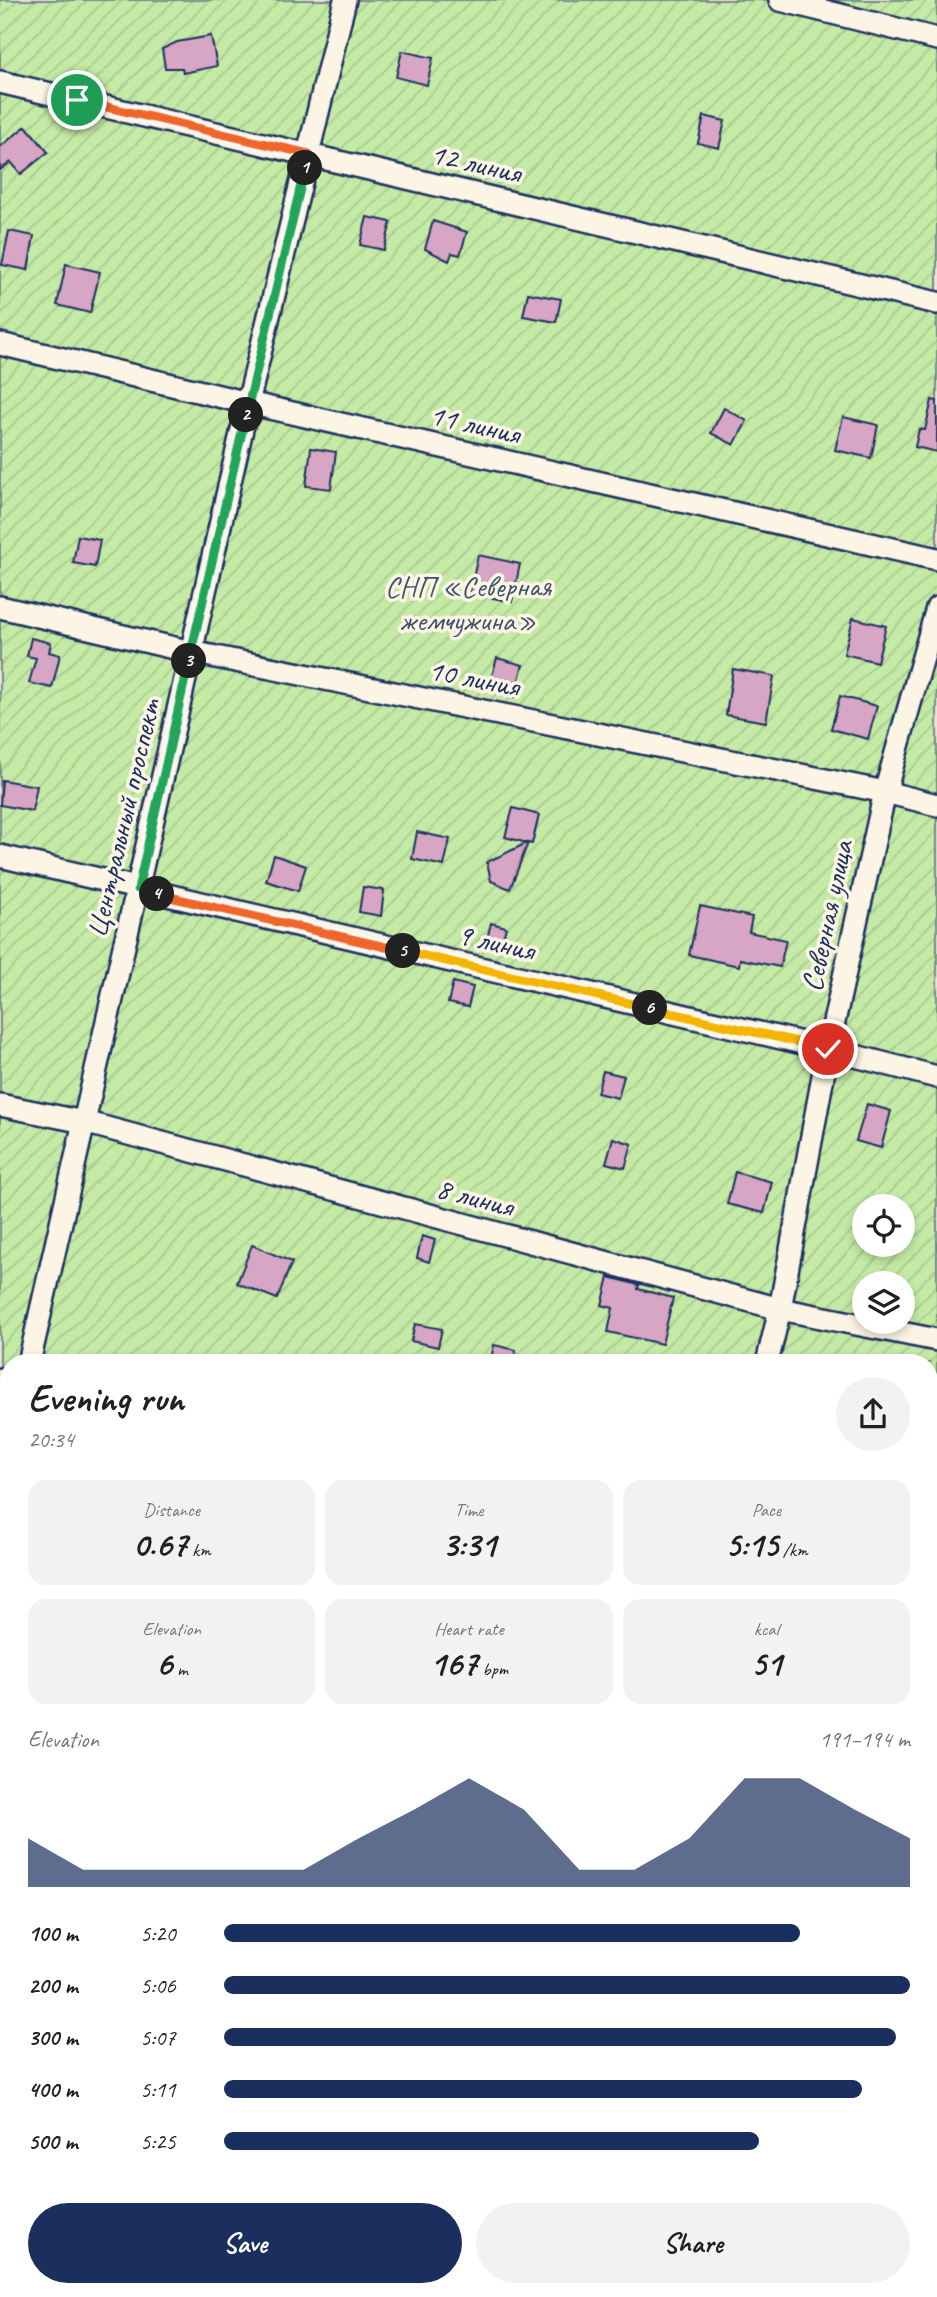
<!DOCTYPE html>
<html lang="en">
<head>
<meta charset="utf-8">
<style>
	:root { --surface:#fff; --page:#f2f2f2; --text:#202124; --muted:#757577; --accent:#1b2f5e }
	body { margin:0; font-family:Caveat,sans-serif; background:var(--page); color:var(--text); height:100vh; display:flex; flex-direction:column; font-size:26px; white-space:nowrap }
	* { box-sizing:border-box; margin:0 }
	p { font-size:23px; color:var(--muted) }
	.icon { flex:none; width:38px; height:38px; fill:none; stroke:currentColor; stroke-width:2; stroke-linecap:round; stroke-linejoin:round }
	.map { position:relative; flex:1; overflow:hidden }
	.sheet { position:absolute; left:0px; top:1354px; width:938px; height:943px; display:flex; flex-direction:column; background:var(--surface); border-radius:28px 28px 0 0; box-shadow:0 4px 10px #0003 }
	.sheet>* { flex:none }
	.controls { position:absolute; left:852px; top:1194px; display:grid; gap:14px }
	.controls a { display:grid; place-items:center; width:63px; height:63px; border-radius:50%; background:var(--surface); box-shadow:0 4px 10px #0003; font-size:35px }
	.pin { position:absolute; display:grid; place-items:center; width:60px; height:60px; color:#fff; margin:-30px; border:4px solid #fff; border-radius:50%; box-shadow:0 2px 7px #0007 }
	.km { position:absolute; width:35px; height:35px; margin:-18px; border-radius:50%; background:#222; color:#fff; font-size:19px; line-height:35px; text-align:center }
	.round { display:grid; place-items:center; flex:none; width:74px; height:74px; border-radius:37px; background:var(--page) }
	.summary { display:flex; align-items:center; justify-content:space-between; height:119px; padding:0 28px }
	h1 { font-size:38px; font-weight:700; line-height:52px }
	.metrics { display:grid; grid-template-columns:repeat(3,1fr); gap:10px; height:119px; padding:7px 28px }
	.metrics div { display:grid; align-content:center; border-radius:18px; background:var(--page); text-align:center }
	.metrics b { font-size:35px; font-weight:700 }
	.metrics small { font-size:19px; font-weight:400 }
	.metrics p { font-size:19px }
	.chart { height:196px; padding:14px 28px }
	.chart p { display:flex; justify-content:space-between }
	.chart svg { width:100%; height:126px; margin-top:7px; fill:var(--accent); opacity:.7 }
	.primary-button { display:flex; gap:14px; margin-top:auto; padding:14px 28px }
	.primary-button a { flex:1; height:80px; border-radius:42px; background:var(--accent); color:#fff; font-size:28px; font-weight:700; line-height:80px; text-align:center }
	.primary-button a+a { background:var(--page); color:var(--text) }
	ul { padding:0 28px; list-style:none; font-size:23px }
	li { display:grid; grid-template-columns:112px 84px 1fr; align-items:center; height:52px }
	li i { height:18px; border-radius:9px; background:var(--accent) }
	.map>svg:first-child { display:block }
</style>
</head>
<body>
<div class="map">
<svg width="937" height="2297" viewBox="0 0 937 2297">
	<defs>
		<pattern id="garden-furrows" width="10" height="10" patternUnits="userSpaceOnUse" patternTransform="scale(1.75)"><rect width="10" height="10" fill="#c4eaa5"/><path d="M-1 1l2-2M0 10L10 0M9 11l2-2" fill="none" stroke="#a8c990"/></pattern>
	</defs>
	<rect width="100%" height="100%" fill="#f1dddb"/>
	<filter id="ink" filterUnits="userSpaceOnUse"><feTurbulence type="fractalNoise" baseFrequency=".0143" numOctaves="2"/><feDisplacementMap in="SourceGraphic" scale="14" xChannelSelector="R" yChannelSelector="G"/><feConvolveMatrix kernelMatrix="1 2 1 2 8 2 1 2 1" color-interpolation-filters="sRGB"/></filter>
	<g filter="url(#ink)">
		<!-- garden -->
		<path fill="url(#garden-furrows)" stroke="#708c82" stroke-width="2" fill-rule="evenodd" d="M0 0H937V2234L929 2268V1363H9V2289H925L923 2297H0ZM864 1206H903V1244H864ZM864 1283H903V1321H864Z"/>
		<!-- building -->
		<g fill="#d7a6c4" stroke="#1b2f5e" stroke-width="2">
			<polygon points="211,36 217,66 183,73 182,68 165,68 162,49 177,42"/>
			<polygon points="402,51 433,58 427,85 396,77"/>
			<polygon points="704,116 725,121 719,148 698,143"/>
			<polygon points="26,126 48,152 21,174 11,162 0,170 0,147"/>
			<polygon points="367,217 391,222 384,250 360,245"/>
			<polygon points="433,221 467,232 460,255 452,253 449,261 425,249"/>
			<polygon points="9,231 34,236 28,270 2,265"/>
			<polygon points="66,264 100,272 90,313 57,305"/>
			<polygon points="528,293 561,299 556,322 523,316"/>
			<polygon points="932,400 937,401 937,452 915,447 919,429 925,430"/>
			<polygon points="724,408 747,421 734,445 711,433"/>
			<polygon points="843,417 878,425 871,458 835,450"/>
			<polygon points="311,448 336,452 331,489 306,486"/>
			<polygon points="78,536 100,540 95,567 73,563"/>
			<polygon points="478,555 520,564 512,602 470,593"/>
			<polygon points="853,618 886,626 877,662 844,654"/>
			<polygon points="31,638 51,643 49,652 60,655 52,688 29,683 36,658 27,656"/>
			<polygon points="497,658 523,665 514,697 488,689"/>
			<polygon points="733,669 774,676 766,722 726,715"/>
			<polygon points="840,696 877,706 868,739 831,729"/>
			<polygon points="2,780 37,786 32,811 0,805"/>
			<polygon points="513,808 539,815 532,844 528,843 510,889 491,881 487,862 527,843 505,837"/>
			<polygon points="417,832 450,839 444,866 412,859"/>
			<polygon points="274,855 306,866 298,891 266,881"/>
			<polygon points="363,887 384,890 381,916 359,912"/>
			<polygon points="700,906 752,917 749,932 786,940 780,967 740,959 739,966 689,955"/>
			<polygon points="491,923 506,927 502,942 487,939"/>
			<polygon points="453,982 473,987 468,1007 448,1003"/>
			<polygon points="603,1071 624,1076 618,1098 597,1093"/>
			<polygon points="867,1104 891,1111 881,1148 856,1141"/>
			<polygon points="613,1138 632,1144 625,1168 606,1163"/>
			<polygon points="735,1172 772,1182 764,1213 727,1204"/>
			<polygon points="422,1236 435,1240 429,1262 417,1258"/>
			<polygon points="252,1245 292,1262 277,1299 237,1283"/>
			<polygon points="609,1277 639,1285 638,1289 673,1298 662,1344 608,1332 613,1308 602,1305"/>
			<polygon points="415,1324 442,1329 438,1347 411,1341"/>
			<polygon points="494,1345 516,1350 513,1363 490,1363"/>
		</g>
		<g fill="none" stroke-linecap="round" stroke-linejoin="round">
			<!-- minor casing -->
			<g stroke="#1b2f5e" stroke-width="26">
				<g id="minor">
					<polyline points="780,0 937,39"/>
					<polyline points="0,82 937,303"/>
					<polyline points="0,344 248,403 937,559"/>
					<polyline points="0,607 191,652 885,792 937,805"/>
					<polyline points="0,856 828,1049 937,1077"/>
					<polyline points="0,1105 84,1122 780,1309 937,1340"/>
					<polyline points="29,1363 248,403 345,0"/>
					<polyline points="767,1363 780,1309 828,1049 885,792 937,608"/>
					<polyline points="0,1379 9,1381"/>
					<polyline points="0,1486 9,1449"/>
					<polyline points="929,1594 937,1596"/>
					<polyline points="0,1649 9,1651"/>
					<polyline points="929,1849 937,1850"/>
					<polyline points="0,1902 9,1904"/>
					<polyline points="0,2163 9,2165"/>
					<polyline points="528,2289 565,2297"/>
				</g>
			</g>
			<!-- minor -->
			<use href="#minor" stroke="#fcf5e5" stroke-width="21"/>
		</g>
	</g>
	<g fill="none" stroke-linecap="round" stroke-linejoin="round" filter="url(#ink)">
		<!-- split-1 casing -->
		<g stroke="#fff" stroke-width="14">
			<polyline id="split-1" points="77,100 309,154 305,168"/>
		</g>
		<!-- split-2 casing -->
		<g stroke="#fff" stroke-width="14">
			<polyline id="split-2" points="246,415 305,168"/>
		</g>
		<!-- split-3 casing -->
		<g stroke="#fff" stroke-width="14">
			<polyline id="split-3" points="189,661 246,415"/>
		</g>
		<!-- split-4 casing -->
		<g stroke="#fff" stroke-width="14">
			<polyline id="split-4" points="157,894 138,889 189,661"/>
		</g>
		<!-- split-5 casing -->
		<g stroke="#fff" stroke-width="14">
			<polyline id="split-5" points="157,894 403,951"/>
		</g>
		<!-- split-6 casing -->
		<g stroke="#fff" stroke-width="14">
			<polyline id="split-6" points="403,951 650,1008"/>
		</g>
		<!-- split-7 casing -->
		<g stroke="#fff" stroke-width="14">
			<polyline id="split-7" points="650,1008 828,1049"/>
		</g>
		<!-- split-1 -->
		<use href="#split-1" stroke="#f0652b" stroke-width="9"/>
		<!-- split-2 -->
		<use href="#split-2" stroke="#22a559" stroke-width="9"/>
		<!-- split-3 -->
		<use href="#split-3" stroke="#22a559" stroke-width="9"/>
		<!-- split-4 -->
		<use href="#split-4" stroke="#22a559" stroke-width="9"/>
		<!-- split-5 -->
		<use href="#split-5" stroke="#f0652b" stroke-width="9"/>
		<!-- split-6 -->
		<use href="#split-6" stroke="#f5b400" stroke-width="9"/>
		<!-- split-7 -->
		<use href="#split-7" stroke="#f5b400" stroke-width="9"/>
	</g>
	<g text-anchor="middle" dominant-baseline="central" stroke-width="7" stroke-linejoin="round" paint-order="stroke">
		<!-- street labels -->
		<g font-size="30" fill="#1b2f5e" stroke="#fcf5e5">
			<text transform="translate(476 163) rotate(13)">12 линия</text>
			<text transform="translate(475 424) rotate(13)">11 линия</text>
			<text transform="translate(474 678) rotate(11)">10 линия</text>
			<text transform="translate(123 818) rotate(-77)">Центральный проспект</text>
			<text transform="translate(827 916) rotate(-78)">Северная улица</text>
			<text transform="translate(496 942) rotate(13)">9 линия</text>
			<text transform="translate(475 1197) rotate(15)">8 линия</text>
		</g>
		<!-- park labels -->
		<g font-size="30" fill="#3d546c" stroke="#fcf5e5">
			<text x="468" y="586">СНП «Северная<tspan x="468" dy="34">жемчужина»</tspan></text>
		</g>
	</g>
</svg>
<div class="controls">
<a><svg class="icon" aria-label="locate" viewBox="0 0 24 24"><circle cx="12" cy="12" r="6"/><path d="M12 2v4M12 18v4M2 12h4M18 12h4"/></svg></a>
<a><svg class="icon" aria-label="layers" viewBox="0 0 24 24"><path d="M12 4l9 5-9 5-9-5zM3 14l9 5 9-5"/></svg></a>
</div>
<div class="pin" style="left:77px;top:100px;background:#1e9e55"><svg class="icon" aria-label="arrive" viewBox="0 0 24 24"><path d="M6 21V4h12l-3 4 3 4H6"/></svg></div>
<div class="pin" style="left:828px;top:1049px;background:#d93025"><svg class="icon" aria-label="check" viewBox="0 0 24 24"><path d="M5 12l5 5 9-10"/></svg></div>
<b class="km" style="left:305px;top:168px">1</b>
<b class="km" style="left:246px;top:415px">2</b>
<b class="km" style="left:189px;top:661px">3</b>
<b class="km" style="left:157px;top:894px">4</b>
<b class="km" style="left:403px;top:951px">5</b>
<b class="km" style="left:650px;top:1008px">6</b>
<section class="sheet">
<div class="summary"><div><h1>Evening run</h1><p>20:34</p></div><a class="round"><svg class="icon" aria-label="share" viewBox="0 0 24 24"><path d="M12 15V3M7 8l5-5 5 5M5 13v7h14v-7"/></svg></a></div>
<div class="metrics">
<div><p>Distance</p><b>0.67<small> km</small></b></div>
<div><p>Time</p><b>3:31</b></div>
<div><p>Pace</p><b>5:15<small> /km</small></b></div>
</div>
<div class="metrics">
<div><p>Elevation</p><b>6<small> m</small></b></div>
<div><p>Heart rate</p><b>167<small> bpm</small></b></div>
<div><p>kcal</p><b>51</b></div>
</div>
<div class="chart"><p><span>Elevation</span>191–194 m</p>
<svg viewBox="0 0 160 44" preserveAspectRatio="none"><path d="M0 44V27L10 38L20 38L30 38L40 38L50 38L60 27L70 17L80 6L90 17L100 38L110 38L120 27L130 6L140 6L150 17L160 27V44z"/></svg>
</div>
<ul>
<li><b>100 m</b>5:20<i style="width:84%"></i></li>
<li><b>200 m</b>5:06<i style="width:100%"></i></li>
<li><b>300 m</b>5:07<i style="width:98%"></i></li>
<li><b>400 m</b>5:11<i style="width:93%"></i></li>
<li><b>500 m</b>5:25<i style="width:78%"></i></li>
</ul>
<div class="primary-button"><a>Save</a><a>Share</a></div>
</section>
</div>
</body>
</html>
